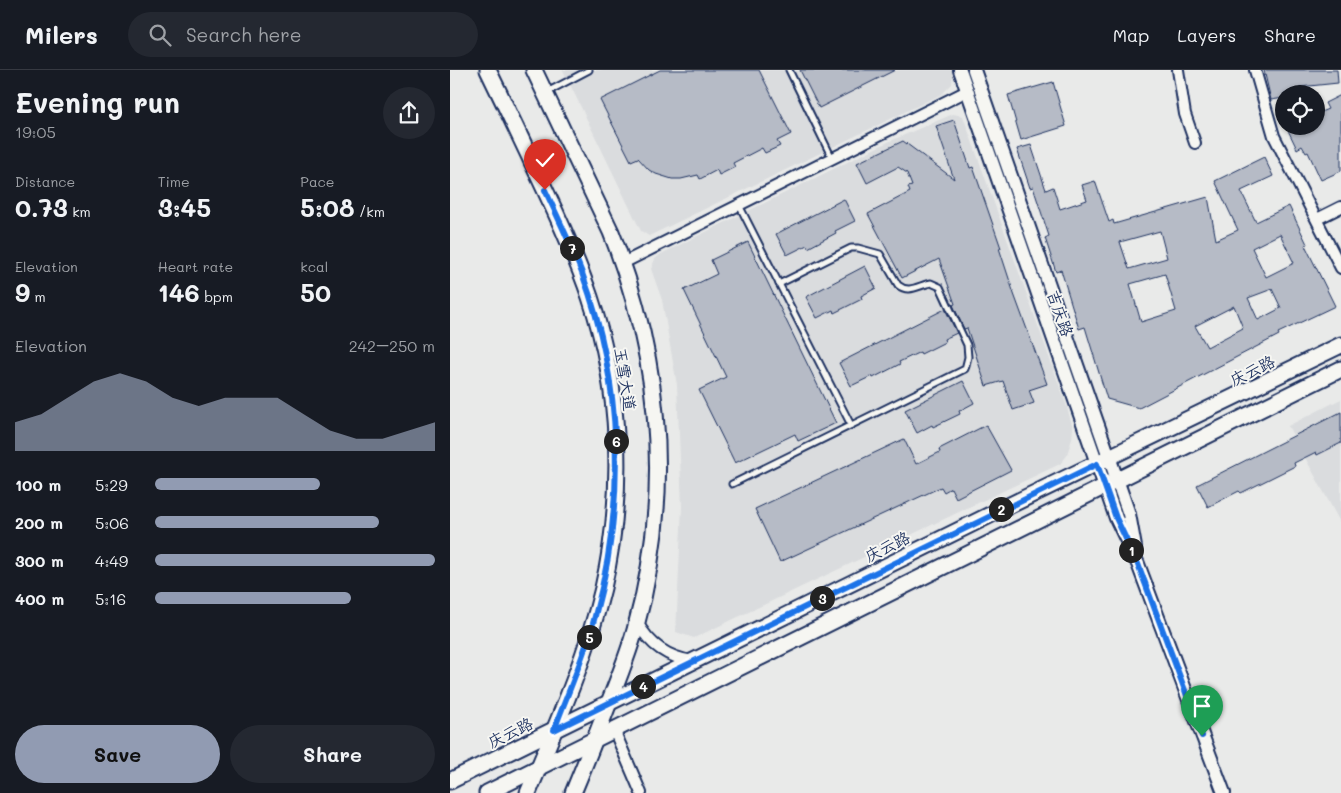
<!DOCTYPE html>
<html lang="en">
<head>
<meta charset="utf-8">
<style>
	:root { --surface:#171b24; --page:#242831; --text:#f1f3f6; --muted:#9ea1a6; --line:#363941; --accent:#919bb2 }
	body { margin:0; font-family:Mali,"LXGW WenKai TC",sans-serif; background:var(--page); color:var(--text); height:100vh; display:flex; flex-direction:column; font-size:19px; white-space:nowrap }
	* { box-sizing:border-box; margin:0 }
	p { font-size:16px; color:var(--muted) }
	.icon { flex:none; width:28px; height:28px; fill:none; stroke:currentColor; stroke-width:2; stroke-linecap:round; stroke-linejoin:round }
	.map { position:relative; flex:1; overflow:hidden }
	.details { display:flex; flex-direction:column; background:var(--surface); width:450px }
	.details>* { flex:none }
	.tools { position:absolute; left:825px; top:15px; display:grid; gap:10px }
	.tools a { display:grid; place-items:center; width:50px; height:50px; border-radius:50%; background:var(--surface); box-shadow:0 1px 4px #0004; font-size:25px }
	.pin { position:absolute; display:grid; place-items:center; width:42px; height:42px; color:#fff; margin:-51px -21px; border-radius:50% 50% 50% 0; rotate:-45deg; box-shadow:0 0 5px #0007 }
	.pin .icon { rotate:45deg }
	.km { position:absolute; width:25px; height:25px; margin:-12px; border-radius:50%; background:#222; color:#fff; font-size:14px; line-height:25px; text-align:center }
	.round { display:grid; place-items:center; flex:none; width:52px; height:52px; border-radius:26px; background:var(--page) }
	.summary { display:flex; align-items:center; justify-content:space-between; height:85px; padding:0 15px }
	h1 { font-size:28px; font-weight:800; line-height:38px }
	.metrics { display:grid; grid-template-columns:repeat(3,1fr); gap:8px; height:85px; padding:5px 15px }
	.metrics div { display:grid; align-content:center }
	.metrics b { font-size:25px; font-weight:800 }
	.metrics small { font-size:14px; font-weight:400 }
	.metrics p { font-size:14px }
	.chart { height:140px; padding:10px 15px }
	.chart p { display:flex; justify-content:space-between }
	.chart svg { width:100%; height:90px; margin-top:5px; fill:var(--accent); opacity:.7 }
	.action { display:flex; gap:10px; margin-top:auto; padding:10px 15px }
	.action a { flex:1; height:58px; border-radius:30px; background:var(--accent); color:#111; font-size:20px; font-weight:800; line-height:58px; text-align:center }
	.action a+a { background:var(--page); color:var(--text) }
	ul { padding:0 15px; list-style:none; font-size:16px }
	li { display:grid; grid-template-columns:80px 60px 1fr; align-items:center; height:38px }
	li i { height:12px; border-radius:6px; background:var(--accent) }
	header { display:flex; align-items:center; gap:30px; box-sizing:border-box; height:70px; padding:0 25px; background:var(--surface); border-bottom:1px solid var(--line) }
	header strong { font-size:24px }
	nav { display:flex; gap:28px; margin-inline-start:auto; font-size:18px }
	.search { width:350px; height:45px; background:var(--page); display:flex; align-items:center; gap:12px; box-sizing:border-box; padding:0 18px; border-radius:28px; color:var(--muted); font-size:19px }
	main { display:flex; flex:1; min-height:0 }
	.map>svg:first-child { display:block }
</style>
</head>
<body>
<header>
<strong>Milers</strong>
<div class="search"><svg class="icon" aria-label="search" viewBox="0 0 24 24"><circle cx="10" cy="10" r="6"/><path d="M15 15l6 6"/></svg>Search here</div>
<nav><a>Map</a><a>Layers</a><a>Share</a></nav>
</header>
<main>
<section class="details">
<div class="summary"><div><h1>Evening run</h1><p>19:05</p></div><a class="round"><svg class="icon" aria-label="share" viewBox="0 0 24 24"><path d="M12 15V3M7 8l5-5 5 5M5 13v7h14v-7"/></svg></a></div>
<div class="metrics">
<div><p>Distance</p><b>0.73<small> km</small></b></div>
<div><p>Time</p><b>3:45</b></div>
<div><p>Pace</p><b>5:08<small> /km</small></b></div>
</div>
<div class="metrics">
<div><p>Elevation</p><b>9<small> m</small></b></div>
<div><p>Heart rate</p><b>146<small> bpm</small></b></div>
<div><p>kcal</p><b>50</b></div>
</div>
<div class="chart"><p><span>Elevation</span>242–250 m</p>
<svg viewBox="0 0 160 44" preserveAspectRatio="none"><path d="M0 44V30L10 26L20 18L30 10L40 6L50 10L60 18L70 22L80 18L90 18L100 18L110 26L120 34L130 38L140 38L150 34L160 30V44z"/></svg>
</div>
<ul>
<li><b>100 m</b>5:29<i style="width:59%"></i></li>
<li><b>200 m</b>5:06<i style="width:80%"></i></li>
<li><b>300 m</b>4:49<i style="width:100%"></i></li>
<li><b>400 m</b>5:16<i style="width:70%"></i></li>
</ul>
<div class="action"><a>Save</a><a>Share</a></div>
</section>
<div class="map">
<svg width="891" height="723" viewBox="0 0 891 723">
	<rect width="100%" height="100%" fill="#e9eae9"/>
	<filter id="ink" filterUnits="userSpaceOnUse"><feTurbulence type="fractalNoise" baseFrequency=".02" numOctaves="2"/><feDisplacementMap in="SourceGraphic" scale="10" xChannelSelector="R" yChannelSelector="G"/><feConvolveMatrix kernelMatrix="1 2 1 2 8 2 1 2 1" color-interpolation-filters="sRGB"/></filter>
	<g filter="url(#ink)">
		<!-- built -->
		<g fill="#dadcde">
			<polygon points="113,0 503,0 503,2 502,14 492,24 199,166 191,161"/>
			<polygon points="503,44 513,46 616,334 623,358 622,369 616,387 610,394 244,568 226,562 232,437 227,315 212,230 201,199 205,189 211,184 438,72"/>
			<polygon points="891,329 891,454 838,356"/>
		</g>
		<!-- building -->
		<g fill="#b6bbc6" stroke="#1b2f5e" fill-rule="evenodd">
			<polygon points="210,0 309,0 341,64 327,71 330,76 315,83 312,78 283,93 285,97 269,105 267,100 250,109 248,105 231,109 222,109 206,104 199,100 188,88 181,91 150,30"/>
			<polygon points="350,0 445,0 369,38"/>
			<polygon points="814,0 887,0 888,13 850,17 851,24 834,24 834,28 821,30"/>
			<polygon points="603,12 616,56 571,70 558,25"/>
			<polygon points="891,25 891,101 871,110 858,82 856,83 852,76 847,79 836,56 866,56 866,44 878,39 875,33"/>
			<polygon points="504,50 520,98 523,97 551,178 549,178 564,224 597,314 579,320 584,333 563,340 553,311 536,316 517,258 514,259 503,235 505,234 489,189 452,208 418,144 460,122 458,117 462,116 457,103 448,97 417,113 407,93 453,71 504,109 486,56"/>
			<path d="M581 75 596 120 603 117 610 139 637 130 632 115 645 111 659 152 663 150 664 154 758 127 766 170 788 160 765 111 814 87 823 106 791 121 806 152 839 136 857 174 855 175 885 236 828 263 829 265 689 338 657 329 635 257 629 259 611 200 606 202 595 168 599 166 583 117 580 118 567 79ZM710 161 717 188 679 199 670 172ZM830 164 844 193 816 207 802 178ZM715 204 726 241 691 252 680 214ZM822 219 831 238 808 250 798 228ZM784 236 793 258 757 277 745 256Z"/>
			<polygon points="394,129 405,151 385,161 386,163 358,178 357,175 337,185 326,164"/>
			<polygon points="298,172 386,353 348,371 345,364 285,393 249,320 276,307 234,220 267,204 261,190"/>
			<polygon points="415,196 426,218 411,226 412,229 384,243 383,240 367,248 356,227"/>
			<polygon points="495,239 507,263 494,269 495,272 471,284 470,282 449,292 450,294 423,308 422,306 401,316 389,293"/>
			<polygon points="513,311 524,333 509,341 510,344 483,357 482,355 467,363 455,340"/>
			<polygon points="891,342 891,373 867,385 866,382 844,393 845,396 791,423 789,421 758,437 747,415"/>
			<polygon points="536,355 561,400 506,428 501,418 494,422 491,417 330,492 305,439 454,369 466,394 490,382 489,379"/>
		</g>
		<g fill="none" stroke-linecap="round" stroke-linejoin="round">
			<!-- service casing -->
			<g stroke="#1b2f5e" stroke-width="9">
				<g id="service">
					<polyline points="339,0 382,88"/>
					<polyline points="97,22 139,0"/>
					<polyline points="289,135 401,355"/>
					<path d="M282 414 515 299 518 287 517 275 490 217 481 213C469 215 459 224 448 215L430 184 408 178H401L329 214"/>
				</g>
			</g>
			<!-- minor casing -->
			<g stroke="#1b2f5e" stroke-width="14">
				<g id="minor">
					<polyline points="728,0 735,44 745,73"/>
					<polyline points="805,0 824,66 891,198"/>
					<polyline points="867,149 891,137"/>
					<polyline points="173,193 517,21"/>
					<path d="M187 552C199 574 218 588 243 591"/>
					<polyline points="164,660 191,723"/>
				</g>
			</g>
			<!-- tertiary casing -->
			<g stroke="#1b2f5e" stroke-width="16">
				<g id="tertiary">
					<polyline points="510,0 666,448 688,494 774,723"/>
					<polyline points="524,0 679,444 685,477"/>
				</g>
			</g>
			<!-- secondary casing -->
			<g stroke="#1b2f5e" stroke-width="19">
				<g id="secondary">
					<path d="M38 0C58 41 78 83 97 124 113 158 128 192 140 227 171 320 175 422 153 518 136 589 106 656 78 723"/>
					<path d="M84 0 161 162C212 292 223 424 185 560 178 585 168 610 158 635 147 664 135 694 123 723"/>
					<polyline points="0,711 548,441 891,275"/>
					<polyline points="37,723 891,299"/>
				</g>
			</g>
			<!-- service -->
			<use href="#service" stroke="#f6f6f2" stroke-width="5"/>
			<!-- minor -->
			<use href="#minor" stroke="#f6f6f2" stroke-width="10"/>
			<!-- tertiary -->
			<use href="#tertiary" stroke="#f6f6f2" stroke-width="12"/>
			<!-- secondary -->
			<use href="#secondary" stroke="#f6f6f2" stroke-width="15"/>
		</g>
	</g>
	<g fill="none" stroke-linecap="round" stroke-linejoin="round" filter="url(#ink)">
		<!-- route casing -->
		<g stroke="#fff" stroke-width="10">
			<path id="route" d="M95 120C108 147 121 175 132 203 173 314 176 433 145 546 135 585 118 622 104 660L647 394 666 448 688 494 752 666"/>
		</g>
		<!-- route -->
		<use href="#route" stroke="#1a73e8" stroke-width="6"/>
	</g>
	<g text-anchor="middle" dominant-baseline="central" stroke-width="4" stroke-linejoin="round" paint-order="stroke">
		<!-- street labels -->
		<g font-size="16" fill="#1b2f5e" stroke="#f6f6f2">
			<text transform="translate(611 243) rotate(71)">吉庆路</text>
			<text transform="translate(802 300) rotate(-26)">庆云路</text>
			<text transform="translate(176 309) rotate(81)">玉雪大道</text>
			<text transform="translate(437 476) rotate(-26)">庆云路</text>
			<text transform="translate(60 662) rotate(-26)">庆云路</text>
		</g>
	</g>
</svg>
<div class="tools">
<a><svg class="icon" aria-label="locate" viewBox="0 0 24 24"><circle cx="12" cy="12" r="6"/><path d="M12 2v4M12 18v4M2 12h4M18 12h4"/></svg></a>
</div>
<div class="pin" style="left:752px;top:666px;background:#1e9e55"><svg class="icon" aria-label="arrive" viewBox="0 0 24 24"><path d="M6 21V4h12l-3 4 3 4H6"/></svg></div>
<div class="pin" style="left:95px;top:120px;background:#d93025"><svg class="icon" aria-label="check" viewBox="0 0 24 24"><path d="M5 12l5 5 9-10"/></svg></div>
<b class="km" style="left:681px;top:480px">1</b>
<b class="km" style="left:551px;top:439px">2</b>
<b class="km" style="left:372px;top:528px">3</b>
<b class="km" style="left:193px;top:616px">4</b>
<b class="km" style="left:139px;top:567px">5</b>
<b class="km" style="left:166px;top:371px">6</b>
<b class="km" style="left:122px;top:178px">7</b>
</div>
</main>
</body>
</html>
